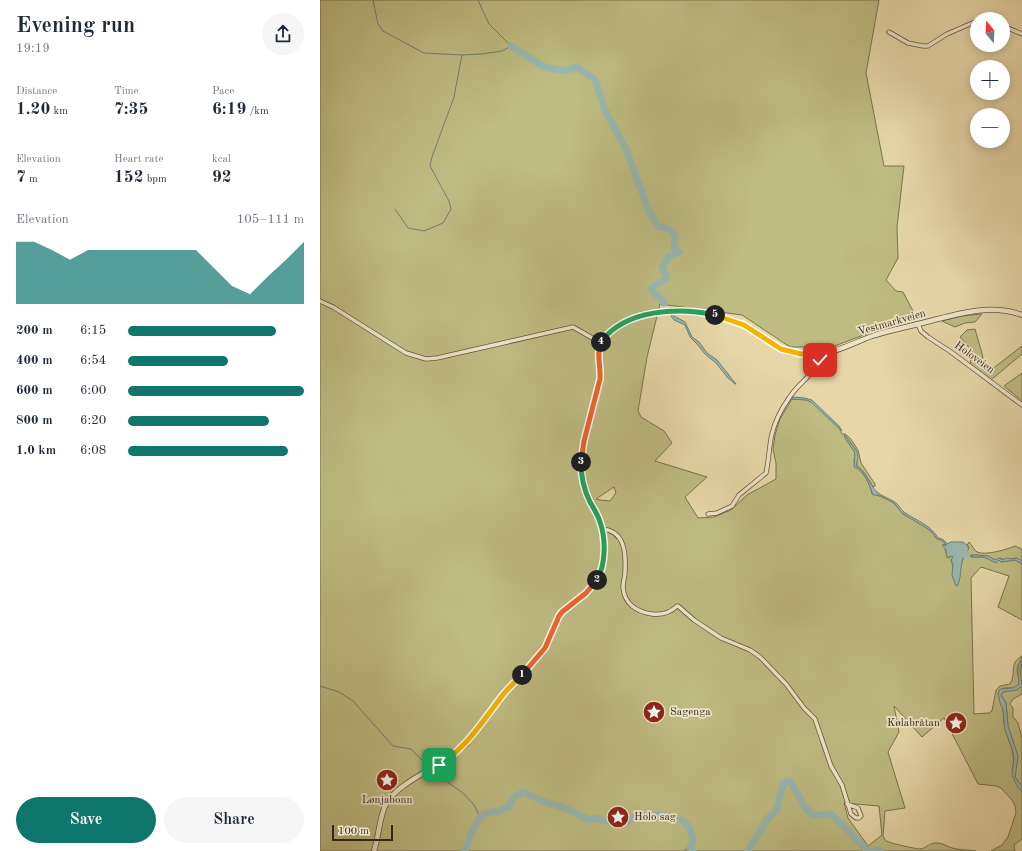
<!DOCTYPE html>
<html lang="en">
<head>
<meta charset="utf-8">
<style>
	:root { --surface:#fff; --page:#f6f6f7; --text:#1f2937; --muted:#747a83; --accent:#0f766e }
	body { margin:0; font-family:"Old Standard TT",serif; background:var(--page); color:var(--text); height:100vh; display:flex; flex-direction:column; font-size:15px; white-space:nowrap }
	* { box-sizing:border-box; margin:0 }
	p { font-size:13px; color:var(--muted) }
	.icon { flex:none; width:22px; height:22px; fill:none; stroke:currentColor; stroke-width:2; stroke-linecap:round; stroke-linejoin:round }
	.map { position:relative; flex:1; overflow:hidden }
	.side { display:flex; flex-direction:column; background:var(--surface); width:320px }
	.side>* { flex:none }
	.needle { width:26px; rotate:342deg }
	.fabs { position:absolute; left:650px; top:12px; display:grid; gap:8px }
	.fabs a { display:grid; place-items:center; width:40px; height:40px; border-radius:50%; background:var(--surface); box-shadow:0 2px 10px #0003; font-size:20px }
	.scale { position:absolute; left:12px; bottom:10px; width:61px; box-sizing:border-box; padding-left:4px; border:2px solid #34281c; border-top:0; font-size:11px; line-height:14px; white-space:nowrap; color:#34281c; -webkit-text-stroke:3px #efe5c6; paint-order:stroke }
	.pin { position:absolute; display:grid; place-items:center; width:34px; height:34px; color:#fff; margin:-17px; border-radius:8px; box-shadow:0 2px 6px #0006 }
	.km { position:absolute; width:20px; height:20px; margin:-10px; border-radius:50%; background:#222; color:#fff; font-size:11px; line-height:20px; text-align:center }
	.round { display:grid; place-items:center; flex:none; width:42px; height:42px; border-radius:21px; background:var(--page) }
	.summary { display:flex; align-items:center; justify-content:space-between; height:68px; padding:0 16px }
	h1 { font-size:22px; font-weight:600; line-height:30px }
	.stats { display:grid; grid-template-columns:repeat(3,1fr); gap:6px; height:68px; padding:4px 16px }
	.stats div { display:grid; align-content:center }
	.stats b { font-size:17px; font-weight:600 }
	.stats small { font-size:11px; font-weight:400 }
	.stats p { font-size:11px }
	.chart { height:112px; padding:8px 16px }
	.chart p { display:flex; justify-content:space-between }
	.chart svg { width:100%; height:72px; margin-top:4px; fill:var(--accent); opacity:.7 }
	.cta { display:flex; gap:8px; margin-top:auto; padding:8px 16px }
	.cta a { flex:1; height:46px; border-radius:24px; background:var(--accent); color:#fff; font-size:16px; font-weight:600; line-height:46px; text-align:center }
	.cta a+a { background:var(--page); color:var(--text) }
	ul { padding:0 16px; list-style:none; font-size:13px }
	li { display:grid; grid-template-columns:64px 48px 1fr; align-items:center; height:30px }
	li i { height:10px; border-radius:5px; background:var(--accent) }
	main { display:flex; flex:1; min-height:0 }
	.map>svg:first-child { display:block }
</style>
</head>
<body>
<main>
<section class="side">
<div class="summary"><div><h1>Evening run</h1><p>19:19</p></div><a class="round"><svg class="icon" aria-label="share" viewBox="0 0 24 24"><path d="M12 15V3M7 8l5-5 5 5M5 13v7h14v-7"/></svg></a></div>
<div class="stats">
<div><p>Distance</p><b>1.20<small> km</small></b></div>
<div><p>Time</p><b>7:35</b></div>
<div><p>Pace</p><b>6:19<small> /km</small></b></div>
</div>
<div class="stats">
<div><p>Elevation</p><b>7<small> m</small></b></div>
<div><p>Heart rate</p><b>152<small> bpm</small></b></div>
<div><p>kcal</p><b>92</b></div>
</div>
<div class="chart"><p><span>Elevation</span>105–111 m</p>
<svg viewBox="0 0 160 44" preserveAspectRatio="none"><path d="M0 44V6L10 6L20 11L30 17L40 11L50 11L60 11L70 11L80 11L90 11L100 11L110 22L120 33L130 38L140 27L150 17L160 6V44z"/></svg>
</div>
<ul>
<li><b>200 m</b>6:15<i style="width:84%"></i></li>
<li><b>400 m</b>6:54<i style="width:57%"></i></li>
<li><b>600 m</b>6:00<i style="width:100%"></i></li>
<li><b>800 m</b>6:20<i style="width:80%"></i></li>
<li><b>1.0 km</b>6:08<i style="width:91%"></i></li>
</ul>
<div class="cta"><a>Save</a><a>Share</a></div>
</section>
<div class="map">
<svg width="702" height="851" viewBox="0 0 702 851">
	<rect width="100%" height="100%" fill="#e7d7a8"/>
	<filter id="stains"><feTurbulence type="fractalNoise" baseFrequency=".005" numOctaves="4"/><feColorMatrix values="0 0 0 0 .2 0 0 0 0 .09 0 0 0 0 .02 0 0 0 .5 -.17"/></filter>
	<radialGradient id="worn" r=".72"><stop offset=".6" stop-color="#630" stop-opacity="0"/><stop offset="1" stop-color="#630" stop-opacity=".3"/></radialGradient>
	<!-- green -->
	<g fill="#bebc82" stroke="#79724f" fill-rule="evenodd">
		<path d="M0 0H559L546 73 564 166H584L577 227 578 258 566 280 576 291 583 292 593 311 575 323 512 347H470L422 315 340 304 327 357 318 411 321 417 344 431 352 443 335 461 387 477 365 497 378 518 394 517 411 510 427 495 456 479V463L453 449 455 435 460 419 472 399 487 400 493 403 519 428 522 434H525L530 438 538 450 541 463 555 484V486L553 487C548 479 544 470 537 466L536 450 525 435 524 436 535 453 534 461 535 467C544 471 550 485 552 494 558 495 570 500 575 504 578 507 580 511 583 514 594 521 610 526 616 538L621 540 626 544V546L624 544 627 557 628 558 631 556 633 557 631 560C635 570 629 574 637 586 640 581 639 575 640 569 641 561 645 554 649 547L647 545 649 542C652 545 654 550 657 552 665 556 688 549 695 546L702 549V561L696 558C691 560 688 557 683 560L682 558 675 560C669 556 659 555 651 555V557H664L677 562 679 560 681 562 695 560 702 564V620L678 607 689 576 661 567 651 578 654 714 669 713 672 711 676 690 680 686 690 684C697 673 688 664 702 656 701 661 698 664 697 669 697 674 699 679 699 684L694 688H684L678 693C680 699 683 705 683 711 684 716 683 722 685 727 688 742 697 754 692 770L702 792V839L694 845 695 851H671L682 845 688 837 696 813 695 806 692 800 681 788 676 786 658 784 657 782 624 718 602 737 574 706 579 732 568 752 585 808 565 811 563 836 565 840C567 843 597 849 600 849 607 848 610 842 617 843 623 843 626 846 632 848 640 850 648 850 656 851H563L558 849 557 851H0ZM294 487 296 493 290 501 280 500 276 499ZM524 803 559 806 562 835 548 846 528 818Z"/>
		<polygon points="662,314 655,322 645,323 635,327 622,321 642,316"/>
		<polygon points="655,329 663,357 662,362 671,370 702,346 702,354 671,380 650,364 652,351 640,337 647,330"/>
		<polygon points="702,373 702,401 684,386"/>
		<polygon points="702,663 702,694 693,699 690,704 693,708 693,717 698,723 702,738 702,786 695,777 698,756 688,726 686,703 681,695 683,692 701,686 700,670"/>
	</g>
	<!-- water -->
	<g fill="#99b8b1" stroke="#717e75">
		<polygon points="352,315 365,322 372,337 379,342 387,353 397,360 416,384 415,384 408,378 396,363 385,354 377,344 370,337 365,325 354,320 351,316"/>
		<polygon points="472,397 485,398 492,400 519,426 522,431 491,402 487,400 472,399"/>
		<path d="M525 435 537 452 538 457 536 466C546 471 549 484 557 492 562 496 568 498 573 501 578 503 580 509 584 512 595 520 611 525 618 538L622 539 628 544 630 542H643L647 545 649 549C638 557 643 578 637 586H636L632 575 633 563 631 560 633 557 631 556 627 558 626 550 622 545 623 544 626 546V544L621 540 617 539 611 531 582 513 574 503 559 495H553C550 486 545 471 534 467L535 453 524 436Z"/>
		<polygon points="656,555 668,556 675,560 679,558 683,560 686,558 692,559 697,558 702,561 702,564 695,560 681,562 679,560 676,563 664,557 652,557 650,556"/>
		<path d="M702 659 700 670 702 686 697 690 683 692 681 695 686 703 688 726 698 756 695 777 702 786V792L697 786 692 775 694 758 693 752 685 730 683 710 680 703 678 693 680 689 693 688 699 684C699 675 695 667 702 659Z"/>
	</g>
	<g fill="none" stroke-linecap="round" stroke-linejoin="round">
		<!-- stream -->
		<g stroke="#717e75" stroke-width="1">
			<polyline points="53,0 58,24 63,31 104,53 142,55 161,54 182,51 191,46 169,24 158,0"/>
			<polyline points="75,209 88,228 104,231 123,223 131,209 129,201 110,166 112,157 134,97 142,55"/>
			<polyline points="0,686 19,692 33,701 73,746 91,749 107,765"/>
			<polyline points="114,772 144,794 154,805 160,817"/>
			<polyline points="364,851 370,846"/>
		</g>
		<!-- river -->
		<g stroke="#99b8b1" stroke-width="7">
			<path d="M191 46 224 67 245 71 257 67 275 80 285 110 306 149 329 212 338 226 349 229 355 235 354 248 359 252 348 257 342 268 346 274V279L332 287 331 289C333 296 341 296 344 303"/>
			<polyline points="644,554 646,555"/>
			<path d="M145 851 150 836 160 817 167 813 179 811 189 806 192 799 203 792 223 801 248 809 256 814 269 820 277 818C284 822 299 824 307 822 310 821 313 818 315 817 321 815 328 815 334 815 354 815 371 818 373 841L370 846 373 851"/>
			<polyline points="428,851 448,818 456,811 463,784 468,781 471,782 484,806 493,815 501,815 511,814 548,851"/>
			<polyline points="553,851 557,850 560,851"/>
		</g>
		<!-- minor casing -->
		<g stroke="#61543f" stroke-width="5">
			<g id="minor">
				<polyline points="683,26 702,34"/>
				<polyline points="569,32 588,43 603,46 608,46 627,34 657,21"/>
				<polyline points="0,301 13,307 86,353 106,359 117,358 253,327 281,343"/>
				<polyline points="598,324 601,331 608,337 631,352 702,405"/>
				<path d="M388 514 397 513 412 506 419 495 446 473C449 460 449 446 452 434 455 421 462 408 469 398 479 382 497 373 502 354"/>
				<path d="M282 529C305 531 306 553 305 572 305 577 303 582 303 587 304 604 317 612 332 614 341 615 350 613 357 606H358L374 620 401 638 430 650 440 657 466 684 484 708 495 719 511 766 522 785 531 814 536 818H539L541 816 538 808 527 804"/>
			</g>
		</g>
		<!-- tertiary casing -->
		<g stroke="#61543f" stroke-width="6">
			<path id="tertiary" d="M54 851C59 836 59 818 66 804 78 781 126 765 146 744 159 728 170 711 183 695 196 679 214 665 225 647 232 636 235 622 242 611L271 588 278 579 282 567 284 545 282 529 278 516 266 491 261 465 264 441 280 379C281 367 275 354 281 343 285 335 294 330 301 325 336 304 382 308 418 322 432 328 442 337 454 345 467 354 485 356 500 354 518 352 535 342 552 336 567 331 583 328 598 324 632 316 668 302 702 315"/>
		</g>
		<!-- minor -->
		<use href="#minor" stroke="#efe5c6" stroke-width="3.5"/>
		<!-- tertiary -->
		<use href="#tertiary" stroke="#efe5c6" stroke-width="4.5"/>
	</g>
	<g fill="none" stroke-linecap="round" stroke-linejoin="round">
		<!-- split-1 casing -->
		<g stroke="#fff" stroke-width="8">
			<path id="split-1" d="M119 765C147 747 162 722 182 696 188 688 195 682 202 675"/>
		</g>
		<!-- split-2 casing -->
		<g stroke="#fff" stroke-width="8">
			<polyline id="split-2" points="202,675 225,648 239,616 242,612 266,593 277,580"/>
		</g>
		<!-- split-3 casing -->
		<g stroke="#fff" stroke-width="8">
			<path id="split-3" d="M261 462C261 476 264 490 270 502 274 509 278 515 280 522 286 539 286 564 277 580"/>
		</g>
		<!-- split-4 casing -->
		<g stroke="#fff" stroke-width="8">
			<path id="split-4" d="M261 462 264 441 280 379C281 366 276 354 281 342"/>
		</g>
		<!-- split-5 casing -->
		<g stroke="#fff" stroke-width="8">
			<path id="split-5" d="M281 342C305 309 359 307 395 315"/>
		</g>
		<!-- split-6 casing -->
		<g stroke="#fff" stroke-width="8">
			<polyline id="split-6" points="395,315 424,325 461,349 481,354 502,354 500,360"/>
		</g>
		<!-- split-1 -->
		<use href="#split-1" stroke="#f5b400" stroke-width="5"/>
		<!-- split-2 -->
		<use href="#split-2" stroke="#f0652b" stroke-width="5"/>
		<!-- split-3 -->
		<use href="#split-3" stroke="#22a559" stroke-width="5"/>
		<!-- split-4 -->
		<use href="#split-4" stroke="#f0652b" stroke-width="5"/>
		<!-- split-5 -->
		<use href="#split-5" stroke="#22a559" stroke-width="5"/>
		<!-- split-6 -->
		<use href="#split-6" stroke="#f5b400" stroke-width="5"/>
	</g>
	<!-- icons -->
	<defs>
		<g id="sight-disc" transform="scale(1.15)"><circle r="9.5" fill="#8f2418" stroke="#efe5c6"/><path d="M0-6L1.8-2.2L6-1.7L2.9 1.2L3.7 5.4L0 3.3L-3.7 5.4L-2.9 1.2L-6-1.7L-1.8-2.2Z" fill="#fff"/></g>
	</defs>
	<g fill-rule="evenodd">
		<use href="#sight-disc" x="334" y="712"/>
		<use href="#sight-disc" x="636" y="723"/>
		<use href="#sight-disc" x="67" y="780"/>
		<use href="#sight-disc" x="298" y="817"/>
	</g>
	<g text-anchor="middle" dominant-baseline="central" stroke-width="3.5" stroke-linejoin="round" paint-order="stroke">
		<!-- street labels -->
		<g font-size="11" fill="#34281c" stroke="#efe5c6">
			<text transform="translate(572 323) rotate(-16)">Vestmarkveien</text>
			<text transform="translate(654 358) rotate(36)">Holoveien</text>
		</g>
		<!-- poi labels -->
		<g font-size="11" fill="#34281c" stroke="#efe5c6" text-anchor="start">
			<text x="350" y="712">Sagenga</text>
			<text x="620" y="723" text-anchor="end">Kølabråtan</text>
			<text x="67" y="800" text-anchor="middle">Lønjabonn</text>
			<text x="314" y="817">Holo sag</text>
		</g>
	</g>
	<rect width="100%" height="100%" filter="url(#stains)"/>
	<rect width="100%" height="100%" fill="url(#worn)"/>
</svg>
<div class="fabs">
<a><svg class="needle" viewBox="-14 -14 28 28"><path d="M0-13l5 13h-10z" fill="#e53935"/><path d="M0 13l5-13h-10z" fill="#747a83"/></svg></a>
<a>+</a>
<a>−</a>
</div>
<div class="scale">100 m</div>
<div class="pin" style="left:119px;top:765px;background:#1e9e55"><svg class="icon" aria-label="arrive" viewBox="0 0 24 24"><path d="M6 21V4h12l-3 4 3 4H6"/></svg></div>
<div class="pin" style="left:500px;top:360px;background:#d93025"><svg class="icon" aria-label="check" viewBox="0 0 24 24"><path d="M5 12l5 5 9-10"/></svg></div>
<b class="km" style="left:202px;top:675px">1</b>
<b class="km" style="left:277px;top:580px">2</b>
<b class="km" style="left:261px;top:462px">3</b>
<b class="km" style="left:281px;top:342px">4</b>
<b class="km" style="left:395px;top:315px">5</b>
</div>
</main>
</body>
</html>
